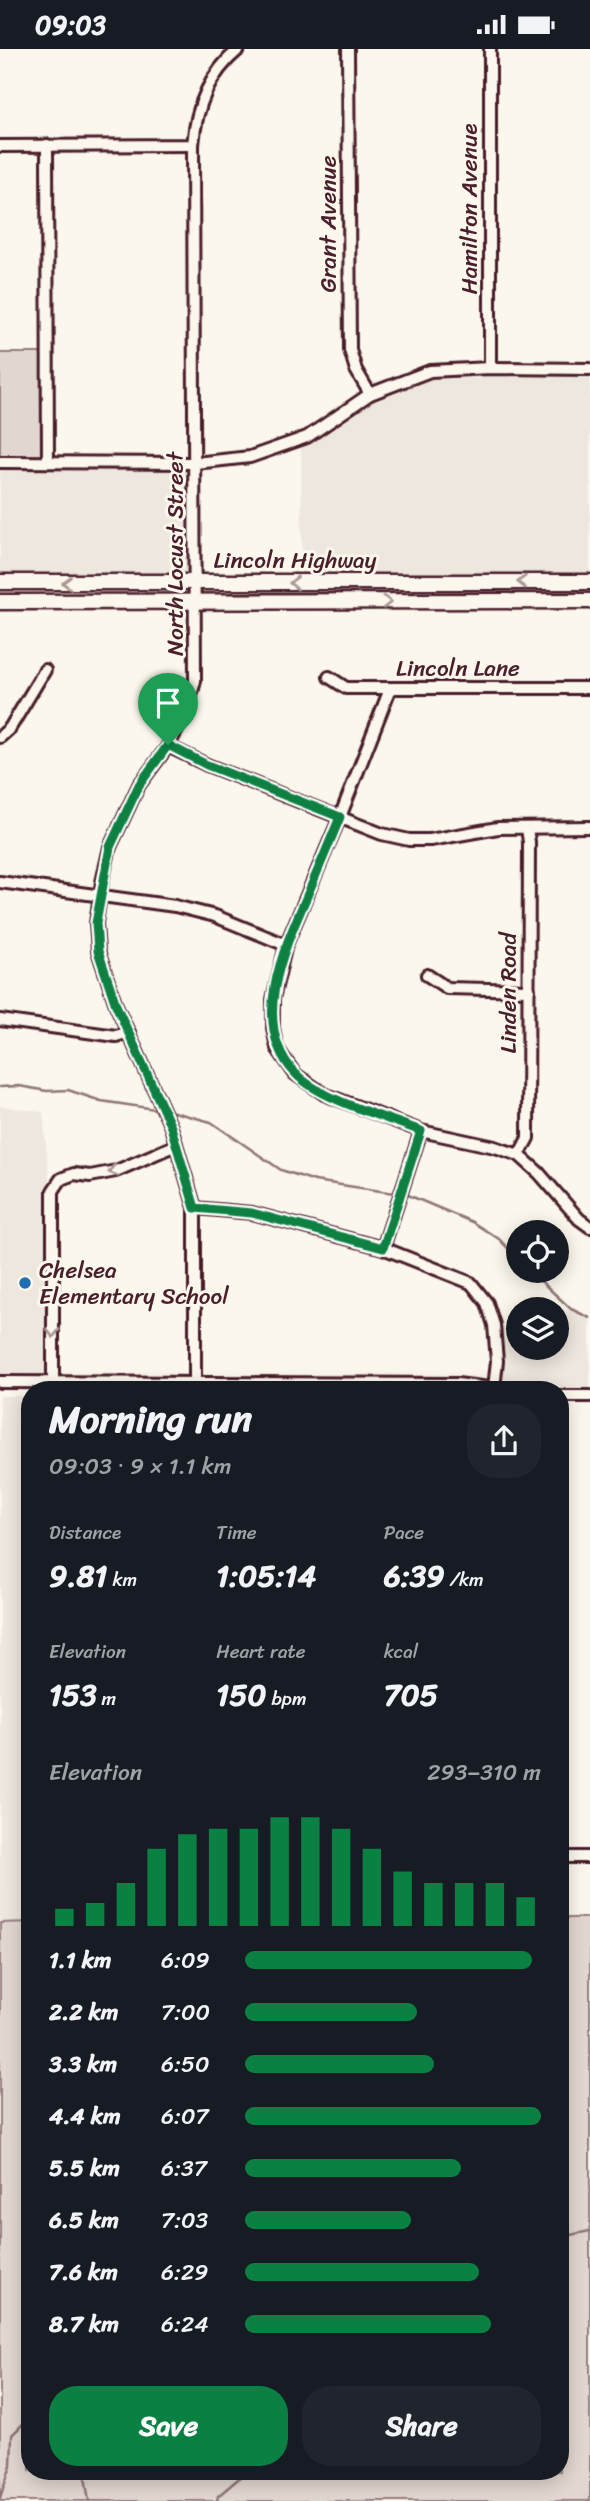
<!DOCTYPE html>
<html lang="en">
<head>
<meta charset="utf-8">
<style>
	:root { --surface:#171b24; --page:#20242c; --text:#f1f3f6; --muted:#9ea1a6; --accent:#0b8043 }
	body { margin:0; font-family:Sriracha,sans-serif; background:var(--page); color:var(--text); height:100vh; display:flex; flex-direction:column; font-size:26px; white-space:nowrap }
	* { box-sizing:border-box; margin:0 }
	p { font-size:23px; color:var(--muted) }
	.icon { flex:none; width:38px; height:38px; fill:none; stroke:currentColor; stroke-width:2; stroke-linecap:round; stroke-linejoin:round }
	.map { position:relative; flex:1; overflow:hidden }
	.drawer { position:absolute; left:21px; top:1332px; width:548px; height:1099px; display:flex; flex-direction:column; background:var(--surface); border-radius:28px; box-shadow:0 4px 18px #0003 }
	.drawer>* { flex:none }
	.buttons { position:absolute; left:506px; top:1171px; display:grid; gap:14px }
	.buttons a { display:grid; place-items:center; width:63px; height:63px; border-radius:50%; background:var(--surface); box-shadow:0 4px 18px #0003; font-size:35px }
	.pin { position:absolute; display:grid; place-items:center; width:60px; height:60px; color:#fff; margin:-72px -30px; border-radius:50% 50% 50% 0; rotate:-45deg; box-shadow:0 0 7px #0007 }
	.pin .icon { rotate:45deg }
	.round { display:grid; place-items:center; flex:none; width:74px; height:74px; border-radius:28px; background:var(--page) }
	.headline { display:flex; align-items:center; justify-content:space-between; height:119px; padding:0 28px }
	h1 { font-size:38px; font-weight:700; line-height:52px }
	.figures { display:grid; grid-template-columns:repeat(3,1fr); gap:10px; height:119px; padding:7px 28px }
	.figures div { display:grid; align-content:center }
	.figures b { font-size:30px; font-weight:700 }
	.figures small { font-size:19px; font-weight:400 }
	.figures p { font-size:19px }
	.chart { height:196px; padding:14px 28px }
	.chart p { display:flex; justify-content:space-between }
	.chart svg { width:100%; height:126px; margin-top:7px; stroke:var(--accent); stroke-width:6 }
	.action { display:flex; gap:14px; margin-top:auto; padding:14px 28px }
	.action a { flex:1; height:80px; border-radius:28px; background:var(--accent); color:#fff; font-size:28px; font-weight:700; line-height:80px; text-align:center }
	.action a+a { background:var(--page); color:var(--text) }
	ul { padding:0 28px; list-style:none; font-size:23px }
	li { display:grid; grid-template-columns:112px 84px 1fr; align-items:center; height:52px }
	li i { height:18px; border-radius:9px; background:var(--accent) }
	.status { display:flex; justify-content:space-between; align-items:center; height:49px; padding:0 35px; background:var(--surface); direction:ltr }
	.status svg { height:19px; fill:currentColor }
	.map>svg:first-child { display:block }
</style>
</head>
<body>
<div class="status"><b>09:03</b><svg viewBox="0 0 49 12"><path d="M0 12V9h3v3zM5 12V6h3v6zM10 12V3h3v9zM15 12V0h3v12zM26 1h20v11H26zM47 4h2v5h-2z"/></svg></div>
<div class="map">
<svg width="590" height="2452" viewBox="0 0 590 2452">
	<rect width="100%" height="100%" fill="#fbf7ec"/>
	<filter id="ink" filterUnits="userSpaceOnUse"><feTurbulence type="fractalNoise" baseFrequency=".0143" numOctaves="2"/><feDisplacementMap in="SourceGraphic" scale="14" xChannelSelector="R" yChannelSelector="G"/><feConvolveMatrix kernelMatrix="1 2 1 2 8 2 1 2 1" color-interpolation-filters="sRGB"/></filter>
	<g filter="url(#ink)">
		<!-- built -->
		<g fill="#eee7de">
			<polygon points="495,322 590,323 590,528 302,531 301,393 371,347 432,326"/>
			<polygon points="0,416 193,416 194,531 0,531"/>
			<polygon points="0,1057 43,1063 50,1138 51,1331 0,1331"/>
			<polygon points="571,1260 590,1269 590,1344 560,1344 560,1340 505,1340 491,1335 492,1281 518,1274 518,1298 556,1298 557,1264"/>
			<polygon points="0,1347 30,1347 30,1873 0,1874"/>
		</g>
		<!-- green -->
		<g fill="#e2d7d0" stroke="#967b7e" stroke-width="2">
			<rect x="0" y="304" width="43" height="106"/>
			<polygon points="560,1869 590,1869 590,2452 0,2452 0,1874 30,1873 30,2422 560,2422"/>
		</g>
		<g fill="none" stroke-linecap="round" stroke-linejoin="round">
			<!-- stream -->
			<g stroke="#907477" stroke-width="2.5">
				<polyline points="0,1038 19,1037 47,1042 68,1041 101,1052 155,1060"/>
				<polyline points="170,1062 211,1073 281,1121 315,1132 394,1144"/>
				<polyline points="408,1146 472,1173 499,1190 518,1210"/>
				<polyline points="530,1222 571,1260 590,1269"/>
				<polyline points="560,2188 590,2182"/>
				<polyline points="84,2422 89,2452"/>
				<polyline points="0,2449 11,2417 12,2386 23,2375 30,2375"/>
				<polyline points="217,2452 218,2447 244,2425 275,2422"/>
			</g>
			<!-- minor casing -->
			<g stroke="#4a1f2b" stroke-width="16">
				<g id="minor">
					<polyline points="348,0 350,301 356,321 370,345"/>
					<polyline points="490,0 490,319"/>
					<polyline points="47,96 48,413"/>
					<polyline points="193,96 195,632 187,661 181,674 168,697 139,736 110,798 102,833 96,874 98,902 116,956 171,1078 195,1159 195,1340"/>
					<path d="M0 97 193 96C196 57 209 25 239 0"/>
					<polyline points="0,413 195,414 250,408 307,388 370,345 430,322 490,319 590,320"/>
					<polyline points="329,628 346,639 590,639"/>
					<polyline points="390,640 340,768 286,896 273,950 273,979 277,999 295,1025 324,1045 421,1082 495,1098 519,1106 539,1124 579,1170 590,1178"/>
					<polyline points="0,688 10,679 45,621"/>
					<polyline points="168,697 207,716 382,785 409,791 430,791 498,779 590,778"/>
					<polyline points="0,833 175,857 215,867 286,896"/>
					<polyline points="427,926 447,939 529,941"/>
					<polyline points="0,971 116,987 129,983"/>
					<polyline points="519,1106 528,1089 529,793 527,779"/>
					<polyline points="195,1159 252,1164 383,1199 471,1234 487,1254 494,1276 497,1312 494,1339"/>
					<polyline points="383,1199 421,1082"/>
					<polyline points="0,1333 457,1335 498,1340"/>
					<polyline points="53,1333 53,1142 61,1130 74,1125 90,1127 116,1122 176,1096"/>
					<polyline points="560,1347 590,1347"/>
					<polyline points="560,1808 590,1808"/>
				</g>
			</g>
			<!-- major casing -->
			<g stroke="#4a1f2b" stroke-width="19">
				<g id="major">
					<polyline points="0,533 590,533"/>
					<polyline points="0,553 590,552"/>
				</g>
			</g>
			<!-- minor -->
			<use href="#minor" stroke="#fbf7ec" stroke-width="10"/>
			<!-- major -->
			<use href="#major" stroke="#fbf7ec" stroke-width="14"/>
		</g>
		<!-- one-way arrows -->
		<defs><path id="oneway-chevron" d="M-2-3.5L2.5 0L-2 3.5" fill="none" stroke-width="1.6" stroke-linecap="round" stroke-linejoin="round" transform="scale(1.75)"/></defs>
		<g stroke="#ab9695">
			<use href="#oneway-chevron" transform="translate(522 533) rotate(180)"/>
			<use href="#oneway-chevron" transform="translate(67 534) rotate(-179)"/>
			<use href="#oneway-chevron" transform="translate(294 534) rotate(180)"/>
			<use href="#oneway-chevron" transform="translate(387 553)"/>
			<use href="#oneway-chevron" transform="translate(113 1122) rotate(165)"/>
			<use href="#oneway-chevron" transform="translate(53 1284) rotate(90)"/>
		</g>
	</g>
	<g fill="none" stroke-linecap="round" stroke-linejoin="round" filter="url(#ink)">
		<!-- route casing -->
		<g stroke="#fff" stroke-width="14">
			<path id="route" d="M168 696 207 716 340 768C329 795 318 821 307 847 284 899 249 975 295 1024 320 1051 386 1068 421 1082L383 1199 252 1164 195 1159 171 1078 116 956 98 902 96 874 110 798 139 736Z"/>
		</g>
		<!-- route -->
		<use href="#route" stroke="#0b8043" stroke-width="9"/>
	</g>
	<!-- markers -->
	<circle fill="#1f6fb2" stroke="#fbf7ec" stroke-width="2.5" cx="25" cy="1234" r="7"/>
	<g text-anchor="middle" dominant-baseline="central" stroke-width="6" stroke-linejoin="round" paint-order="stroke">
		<!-- street labels -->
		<g font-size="23" fill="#4a1f2b" stroke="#fbf7ec">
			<text transform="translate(469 160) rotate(-90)">Hamilton Avenue</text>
			<text transform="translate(328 175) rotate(-90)">Grant Avenue</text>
			<text transform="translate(175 505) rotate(-90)">North Locust Street</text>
			<text x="295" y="511">Lincoln Highway</text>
			<text x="458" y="619">Lincoln Lane</text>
			<text transform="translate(508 944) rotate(-90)">Linden Road</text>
		</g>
		<!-- poi labels -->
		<g font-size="23" fill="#4a1f2b" stroke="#fbf7ec" text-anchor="start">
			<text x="39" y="1221">Chelsea<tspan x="39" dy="26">Elementary School</tspan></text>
		</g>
	</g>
</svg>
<div class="buttons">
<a><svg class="icon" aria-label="locate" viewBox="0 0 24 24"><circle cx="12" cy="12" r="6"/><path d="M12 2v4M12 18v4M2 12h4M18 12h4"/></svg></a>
<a><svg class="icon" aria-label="layers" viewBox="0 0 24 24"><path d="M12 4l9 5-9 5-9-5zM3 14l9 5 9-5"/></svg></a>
</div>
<div class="pin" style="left:168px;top:696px;background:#1e9e55"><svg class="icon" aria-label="arrive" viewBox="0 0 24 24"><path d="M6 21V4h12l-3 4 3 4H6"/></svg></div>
<section class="drawer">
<div class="headline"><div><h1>Morning run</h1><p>09:03 · 9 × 1.1 km</p></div><a class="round"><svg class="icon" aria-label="share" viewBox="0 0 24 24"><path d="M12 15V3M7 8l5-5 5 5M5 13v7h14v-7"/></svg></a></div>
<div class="figures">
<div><p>Distance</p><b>9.81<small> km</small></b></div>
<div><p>Time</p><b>1:05:14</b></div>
<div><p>Pace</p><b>6:39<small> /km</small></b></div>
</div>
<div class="figures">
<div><p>Elevation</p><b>153<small> m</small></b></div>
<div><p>Heart rate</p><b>150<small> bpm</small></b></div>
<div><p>kcal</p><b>705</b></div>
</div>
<div class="chart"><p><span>Elevation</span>293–310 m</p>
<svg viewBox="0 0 160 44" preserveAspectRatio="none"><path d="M5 44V38M15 44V36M25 44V29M35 44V17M45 44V12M55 44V10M65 44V10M75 44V6M85 44V6M95 44V10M105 44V17M115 44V25M125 44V29M135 44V29M145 44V29M155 44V34"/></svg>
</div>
<ul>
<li><b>1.1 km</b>6:09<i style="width:97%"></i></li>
<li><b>2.2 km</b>7:00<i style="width:58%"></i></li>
<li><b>3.3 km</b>6:50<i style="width:64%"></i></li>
<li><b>4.4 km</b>6:07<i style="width:100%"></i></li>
<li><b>5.5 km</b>6:37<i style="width:73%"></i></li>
<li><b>6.5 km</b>7:03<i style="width:56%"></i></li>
<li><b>7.6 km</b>6:29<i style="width:79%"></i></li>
<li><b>8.7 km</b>6:24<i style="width:83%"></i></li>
</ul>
<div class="action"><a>Save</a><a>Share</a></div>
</section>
</div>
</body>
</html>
